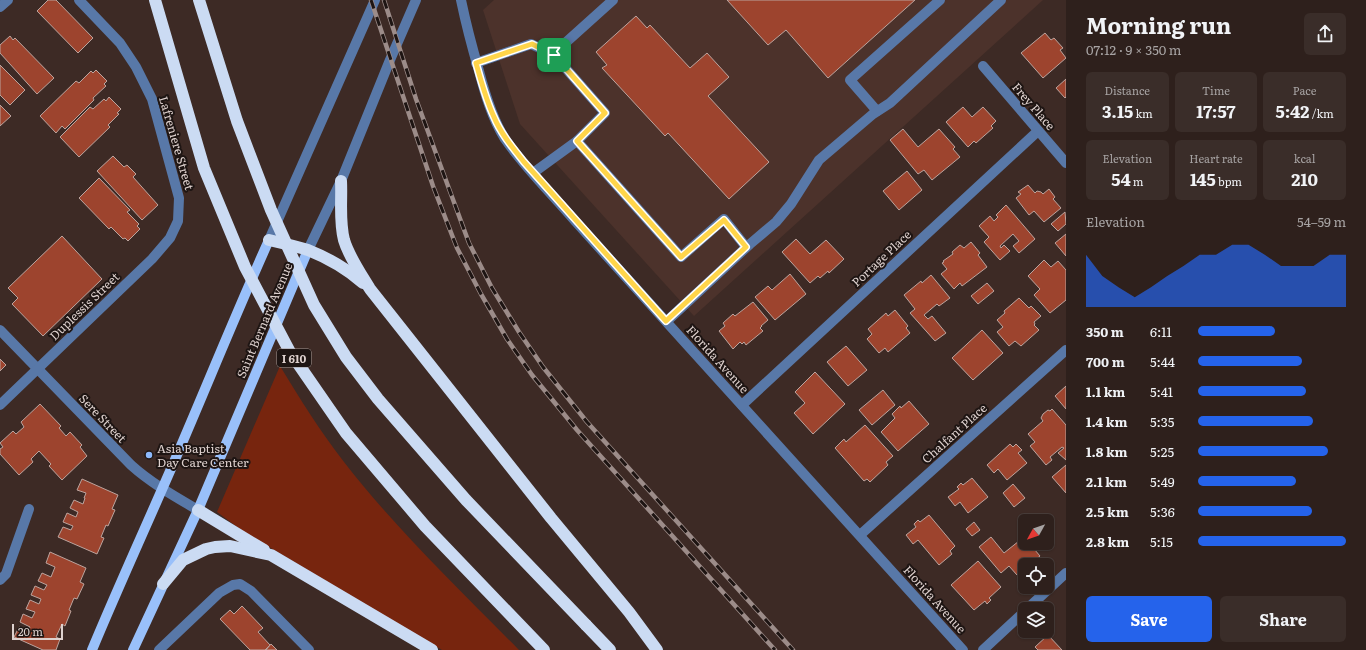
<!DOCTYPE html>
<html lang="en">
<head>
<meta charset="utf-8">
<style>
	:root { --surface:#2e201c; --page:#3a2d29; --text:#f1f3f6; --muted:#a7a3a3; --line:#493e3b; --accent:#2563eb }
	body { margin:0; font-family:Literata,serif; background:var(--page); color:var(--text); height:100vh; display:flex; flex-direction:column; font-size:15px; white-space:nowrap }
	* { box-sizing:border-box; margin:0 }
	p { font-size:13px; color:var(--muted) }
	.icon { flex:none; width:22px; height:22px; fill:none; stroke:currentColor; stroke-width:2; stroke-linecap:round; stroke-linejoin:round }
	.map { position:relative; flex:1; overflow:hidden }
	.panel { display:flex; flex-direction:column; background:var(--surface); width:300px }
	.panel>* { flex:none }
	.needle { width:26px; rotate:230deg }
	.buttons { position:absolute; left:1018px; top:514px; display:grid; gap:8px }
	.buttons a { display:grid; place-items:center; width:36px; height:36px; border-radius:6px; background:var(--surface); box-shadow:0 1px 3px #0004,0 0 0 1px var(--line); font-size:20px }
	.scale { position:absolute; left:12px; bottom:10px; width:51px; box-sizing:border-box; padding-left:4px; border:2px solid #ded1ce; border-top:0; font-size:11px; line-height:14px; white-space:nowrap; color:#ded1ce; -webkit-text-stroke:3px #1e1513; paint-order:stroke }
	.pin { position:absolute; display:grid; place-items:center; width:34px; height:34px; color:#fff; margin:-17px; border-radius:8px; box-shadow:0 2px 6px #0006 }
	.round { display:grid; place-items:center; flex:none; width:42px; height:42px; border-radius:6px; background:var(--page) }
	.head { display:flex; align-items:center; justify-content:space-between; height:68px; padding:0 20px }
	h1 { font-size:22px; font-weight:700; line-height:30px }
	.stats { display:grid; grid-template-columns:repeat(3,1fr); gap:6px; height:68px; padding:4px 20px }
	.stats div { display:grid; align-content:center; border-radius:6px; background:var(--page); text-align:center }
	.stats b { font-size:17px; font-weight:700 }
	.stats small { font-size:11px; font-weight:400 }
	.stats p { font-size:11px }
	.chart { height:112px; padding:8px 20px }
	.chart p { display:flex; justify-content:space-between }
	.chart svg { width:100%; height:72px; margin-top:4px; fill:var(--accent); opacity:.7 }
	.cta { display:flex; gap:8px; margin-top:auto; padding:8px 20px }
	.cta a { flex:1; height:46px; border-radius:6px; background:var(--accent); color:#fff; font-size:16px; font-weight:700; line-height:46px; text-align:center }
	.cta a+a { background:var(--page); color:var(--text) }
	ul { padding:0 20px; list-style:none; font-size:13px }
	li { display:grid; grid-template-columns:64px 48px 1fr; align-items:center; height:30px }
	li i { height:10px; border-radius:5px; background:var(--accent) }
	main { display:flex; flex:1; min-height:0 }
	.map>svg:first-child { display:block }
</style>
</head>
<body>
<main>
<div class="map">
<svg width="1066" height="650" viewBox="0 0 1066 650">
	<rect width="100%" height="100%" fill="#3d2a25"/>
	<!-- built -->
	<polygon fill="#4c322b" points="494,0 1043,0 694,316 520,124 483,10"/>
	<!-- green -->
	<path fill="#77250e" d="M280 366C300 399 320 431 344 462 396 529 459 589 519 650H442L244 532 217 512Z"/>
	<!-- building -->
	<g fill="#9d442e" stroke="#bca49e">
		<polygon points="48,0 56,0 93,38 78,53 37,11"/>
		<polygon points="727,0 915,0 828,78 786,30 768,45"/>
		<polygon points="636,16 647,28 650,25 690,68 707,53 729,77 708,96 769,162 729,199 668,133 665,136 602,68 607,65 596,52"/>
		<polygon points="1045,33 1051,40 1054,38 1063,48 1060,50 1066,58 1043,78 1021,53"/>
		<polygon points="10,36 13,40 15,38 54,78 37,94 0,53 0,45"/>
		<polygon points="0,65 25,90 10,105 0,95"/>
		<polygon points="96,70 107,81 104,84 106,86 93,98 94,100 65,129 62,126 56,133 40,116 76,81 79,83 91,71 93,73"/>
		<polygon points="1066,79 1066,97 1065,98 1056,88"/>
		<polygon points="109,97 121,109 117,113 119,114 108,125 110,127 79,157 60,137 90,107 93,109 104,99 106,101"/>
		<polygon points="0,105 11,116 0,126"/>
		<polygon points="963,107 972,117 983,107 996,121 991,126 993,128 976,143 974,141 968,147 946,122"/>
		<polygon points="903,129 918,147 939,129 955,147 953,149 960,157 932,180 924,170 918,174 890,140"/>
		<polygon points="113,156 124,167 127,165 136,174 133,177 158,205 142,220 97,171"/>
		<polygon points="907,171 922,190 899,210 883,191"/>
		<polygon points="99,178 130,210 127,212 139,224 137,226 140,229 128,241 125,238 123,239 111,227 109,229 79,198"/>
		<polygon points="1028,185 1035,193 1037,191 1041,192 1043,194 1049,189 1055,197 1053,199 1061,208 1044,222 1034,211 1029,215 1016,198 1021,194 1018,192"/>
		<polygon points="1006,205 1035,239 1019,253 1013,246 1019,241 1013,234 1000,246 1001,248 1004,245 1010,251 1000,260 984,242 989,237 979,226 990,216 994,221 998,217 996,215"/>
		<polygon points="1065,212 1066,224 1058,231 1051,224"/>
		<polygon points="1066,234 1066,256 1055,243"/>
		<polygon points="62,236 102,279 43,336 12,304 18,298 8,288"/>
		<polygon points="796,239 810,254 826,240 844,259 829,273 828,271 820,278 818,276 810,283 782,252"/>
		<polygon points="971,242 980,253 978,255 987,267 962,286 960,283 954,289 941,274 947,269 942,263 944,262 943,261 953,254 952,252 960,245 964,248"/>
		<polygon points="1044,260 1051,267 1058,261 1066,270 1066,300 1050,313 1034,295 1040,289 1028,276"/>
		<polygon points="790,274 806,294 775,320 755,297 768,286 772,290"/>
		<polygon points="931,275 950,298 939,306 937,304 924,315 928,319 932,316 946,333 935,341 910,313 915,309 904,295 921,281 922,283"/>
		<polygon points="987,283 994,291 978,304 971,296"/>
		<polygon points="1019,298 1029,308 1031,306 1041,316 1034,322 1035,324 1034,325 1039,330 1021,346 1015,341 1009,346 997,332 1003,327 997,320 1005,313 1004,311"/>
		<polygon points="753,302 768,320 761,326 762,326 760,328 763,331 746,345 744,342 742,344 740,342 733,349 719,331 725,326 723,323 733,314 735,316"/>
		<polygon points="895,310 908,326 906,328 910,333 888,352 885,348 879,353 867,339 872,334 868,329 886,313 888,316"/>
		<polygon points="982,330 1003,353 973,380 952,358"/>
		<polygon points="846,346 867,370 848,386 827,362"/>
		<polygon points="0,359 6,365 0,371"/>
		<polygon points="815,372 845,404 813,434 794,413 805,403 795,392"/>
		<polygon points="1066,386 1066,409 1055,396"/>
		<polygon points="883,390 895,405 872,425 859,410"/>
		<polygon points="909,401 929,424 898,451 881,432 895,418 892,414 900,406 901,408"/>
		<polygon points="40,404 61,426 59,428 66,436 70,432 82,445 80,447 87,456 62,480 49,466 51,464 39,451 31,459 33,462 19,475 0,454 0,449 3,447 0,443 13,431 16,434 24,427 21,422"/>
		<polygon points="1052,409 1066,425 1066,460 1058,453 1064,448 1062,447 1050,457 1052,460 1046,465 1030,446 1035,442 1028,434 1043,421 1041,418 1043,414 1048,410 1050,411"/>
		<polygon points="865,425 893,456 886,462 888,465 870,482 867,479 864,481 835,448 844,439 846,442"/>
		<polygon points="1010,444 1013,447 1016,444 1022,450 1018,453 1027,463 1007,480 998,469 994,473 987,465"/>
		<polygon points="1066,465 1066,493 1052,477"/>
		<polygon points="972,478 988,497 968,513 960,502 955,506 948,497 959,489 957,487 961,483 963,485"/>
		<polygon points="82,479 118,495 112,509 115,510 108,526 106,525 101,537 104,538 97,554 58,537 63,527 71,530 73,526 63,522 67,513 76,517 78,512 70,508 74,500 83,504 85,498 84,498 86,493 77,490"/>
		<polygon points="1013,484 1025,498 1014,507 1003,493"/>
		<polygon points="929,515 955,546 950,551 952,554 939,565 918,540 913,544 906,535 916,527 914,524 918,520 920,522"/>
		<polygon points="974,522 980,530 972,536 966,529"/>
		<polygon points="991,537 1004,553 1024,537 1025,543 1029,543 1040,556 1029,565 1025,565 1025,569 1017,575 1009,566 1001,573 979,547"/>
		<polygon points="50,552 86,568 80,582 84,584 77,599 74,598 69,610 71,611 65,626 62,624 56,637 60,639 56,650 43,650 14,637 19,627 28,631 30,627 20,622 23,614 32,618 35,612 26,609 30,600 39,604 41,599 31,595 35,586 44,590 47,585 38,581 42,573 51,577 55,567 46,563"/>
		<polygon points="978,561 1001,587 989,598 991,600 987,604 985,601 974,610 951,585"/>
		<polygon points="242,606 263,628 258,632 270,645 265,650 250,650 220,619 230,610 234,614"/>
		<polygon points="1048,635 1062,650 1038,650 1035,647"/>
		<polygon points="271,644 277,650 266,650"/>
	</g>
	<g fill="none" stroke-linecap="round" stroke-linejoin="round">
		<!-- minor -->
		<g stroke="#5878a8" stroke-width="10">
			<path d="M461 0C466 24 472 47 479 71 485 94 492 118 505 139 526 169 553 195 576 222L963 650"/>
			<polyline points="613,0 553,54 605,113 577,141 681,257 724,219 746,247"/>
			<polyline points="0,7 8,0"/>
			<polyline points="476,63 531,44 554,55"/>
			<polyline points="983,66 1066,163"/>
			<polyline points="877,111 850,80 940,0"/>
			<polyline points="533,173 577,141"/>
			<polyline points="269,240 375,0"/>
			<polyline points="308,250 341,181 390,60 416,0"/>
			<polyline points="667,321 750,244 776,222 791,204 819,160 873,114 890,103 1001,0"/>
			<path d="M0 330 131 465C151 483 174 496 198 510"/>
			<polyline points="0,405 152,259 170,238 178,221 179,198 152,99 136,67 120,43 79,0"/>
			<polyline points="742,405 1038,131"/>
			<polyline points="860,535 1066,350"/>
			<polyline points="0,580 6,574 29,509"/>
			<polyline points="1027,609 1066,573"/>
			<polyline points="159,650 219,593 233,585 240,584 251,591 309,650"/>
			<polyline points="983,650 1025,611"/>
		</g>
		<!-- major -->
		<g stroke="#99c0fa" stroke-width="10">
			<path d="M92 650C119 585 149 520 177 455 208 383 237 311 269 240"/>
			<polyline points="133,650 198,510 308,250"/>
		</g>
		<!-- highway -->
		<g stroke="#cbdbf3" stroke-width="12">
			<path d="M341 181C342 200 339 221 344 240 349 257 361 274 370 289L551 518 629 612 657 650"/>
			<path d="M269 240C282 243 295 246 308 250 328 258 347 269 363 283"/>
			<polyline points="198,510 264,550"/>
			<polyline points="163,584 183,560 206,549 215,547 230,546 271,555 432,650"/>
			<polyline points="586,625 610,650"/>
		</g>
		<!-- rail casing -->
		<g stroke="#9c8c89" stroke-width="4.5">
			<g id="rail">
				<polyline points="371,0 433,186 457,248 481,294 507,339 532,375 577,430 775,650"/>
				<polyline points="384,0 416,99 469,243 492,288 519,332 543,367 587,422 793,650"/>
			</g>
		</g>
		<!-- rail -->
		<use href="#rail" stroke="#1e1513" stroke-width="3" stroke-dasharray="9" stroke-linecap="butt"/>
		<!-- highway-bridge -->
		<g stroke="#cbdbf3" stroke-width="12">
			<polyline points="155,0 204,168 245,267 290,352 346,433 425,526 544,650"/>
			<polyline points="199,0 237,121 271,210 314,305 346,357 378,399 466,500 586,625"/>
		</g>
	</g>
	<g fill="none" stroke-linecap="round" stroke-linejoin="round">
		<!-- route casing -->
		<g stroke="#fff" stroke-width="8">
			<path id="route" d="M532 44 554 55 605 113 577 141 681 257 724 220 746 247 666 321 524 162C513 148 501 134 494 117 486 100 481 81 476 63Z"/>
		</g>
		<!-- route -->
		<use href="#route" stroke="#ffd54a" stroke-width="5"/>
	</g>
	<!-- markers -->
	<circle fill="#8db9fc" stroke="#1e1513" stroke-width="1.5" cx="149" cy="455" r="4"/>
	<g text-anchor="middle" dominant-baseline="central" stroke-width="4" stroke-linejoin="round" paint-order="stroke">
		<!-- shield labels -->
		<rect fill="#1e1513" stroke="#a49996" stroke-width="1" x="277" y="349" width="34" height="18" rx="3"/>
		<g font-size="11" font-weight="bold" fill="#ded1ce">
			<text x="294" y="358">I 610</text>
		</g>
		<!-- street labels -->
		<g font-size="12" fill="#ded1ce" stroke="#1e1513">
			<text transform="translate(1034 106) rotate(49)">Frey Place</text>
			<text transform="translate(177 143) rotate(74)">Lafreniere Street</text>
			<text transform="translate(881 258) rotate(-43)">Portage Place</text>
			<text transform="translate(84 306) rotate(-44)">Duplessis Street</text>
			<text transform="translate(264 320) rotate(-67)">Saint Bernard Avenue</text>
			<text transform="translate(718 359) rotate(48)">Florida Avenue</text>
			<text transform="translate(103 418) rotate(46)">Sere Street</text>
			<text transform="translate(954 433) rotate(-42)">Chalfant Place</text>
			<text transform="translate(935 599) rotate(48)">Florida Avenue</text>
		</g>
		<!-- poi labels -->
		<g font-size="12" fill="#ded1ce" stroke="#1e1513" text-anchor="start">
			<text x="157" y="448">Asia Baptist<tspan x="157" dy="14">Day Care Center</tspan></text>
		</g>
	</g>
</svg>
<div class="buttons">
<a><svg class="needle" viewBox="-14 -14 28 28"><path d="M0-13l5 13h-10z" fill="#e53935"/><path d="M0 13l5-13h-10z" fill="#a7a3a3"/></svg></a>
<a><svg class="icon" aria-label="locate" viewBox="0 0 24 24"><circle cx="12" cy="12" r="6"/><path d="M12 2v4M12 18v4M2 12h4M18 12h4"/></svg></a>
<a><svg class="icon" aria-label="layers" viewBox="0 0 24 24"><path d="M12 4l9 5-9 5-9-5zM3 14l9 5 9-5"/></svg></a>
</div>
<div class="scale">20 m</div>
<div class="pin" style="left:554px;top:55px;background:#1e9e55"><svg class="icon" aria-label="arrive" viewBox="0 0 24 24"><path d="M6 21V4h12l-3 4 3 4H6"/></svg></div>
</div>
<section class="panel">
<div class="head"><div><h1>Morning run</h1><p>07:12 · 9 × 350 m</p></div><a class="round"><svg class="icon" aria-label="share" viewBox="0 0 24 24"><path d="M12 15V3M7 8l5-5 5 5M5 13v7h14v-7"/></svg></a></div>
<div class="stats">
<div><p>Distance</p><b>3.15<small> km</small></b></div>
<div><p>Time</p><b>17:57</b></div>
<div><p>Pace</p><b>5:42<small> /km</small></b></div>
</div>
<div class="stats">
<div><p>Elevation</p><b>54<small> m</small></b></div>
<div><p>Heart rate</p><b>145<small> bpm</small></b></div>
<div><p>kcal</p><b>210</b></div>
</div>
<div class="chart"><p><span>Elevation</span>54–59 m</p>
<svg viewBox="0 0 160 44" preserveAspectRatio="none"><path d="M0 44V12L10 25L20 32L30 38L40 32L50 25L60 19L70 12L80 12L90 6L100 6L110 12L120 19L130 19L140 19L150 12L160 12V44z"/></svg>
</div>
<ul>
<li><b>350 m</b>6:11<i style="width:52%"></i></li>
<li><b>700 m</b>5:44<i style="width:70%"></i></li>
<li><b>1.1 km</b>5:41<i style="width:73%"></i></li>
<li><b>1.4 km</b>5:35<i style="width:78%"></i></li>
<li><b>1.8 km</b>5:25<i style="width:88%"></i></li>
<li><b>2.1 km</b>5:49<i style="width:66%"></i></li>
<li><b>2.5 km</b>5:36<i style="width:77%"></i></li>
<li><b>2.8 km</b>5:15<i style="width:100%"></i></li>
</ul>
<div class="cta"><a>Save</a><a>Share</a></div>
</section>
</main>
</body>
</html>
